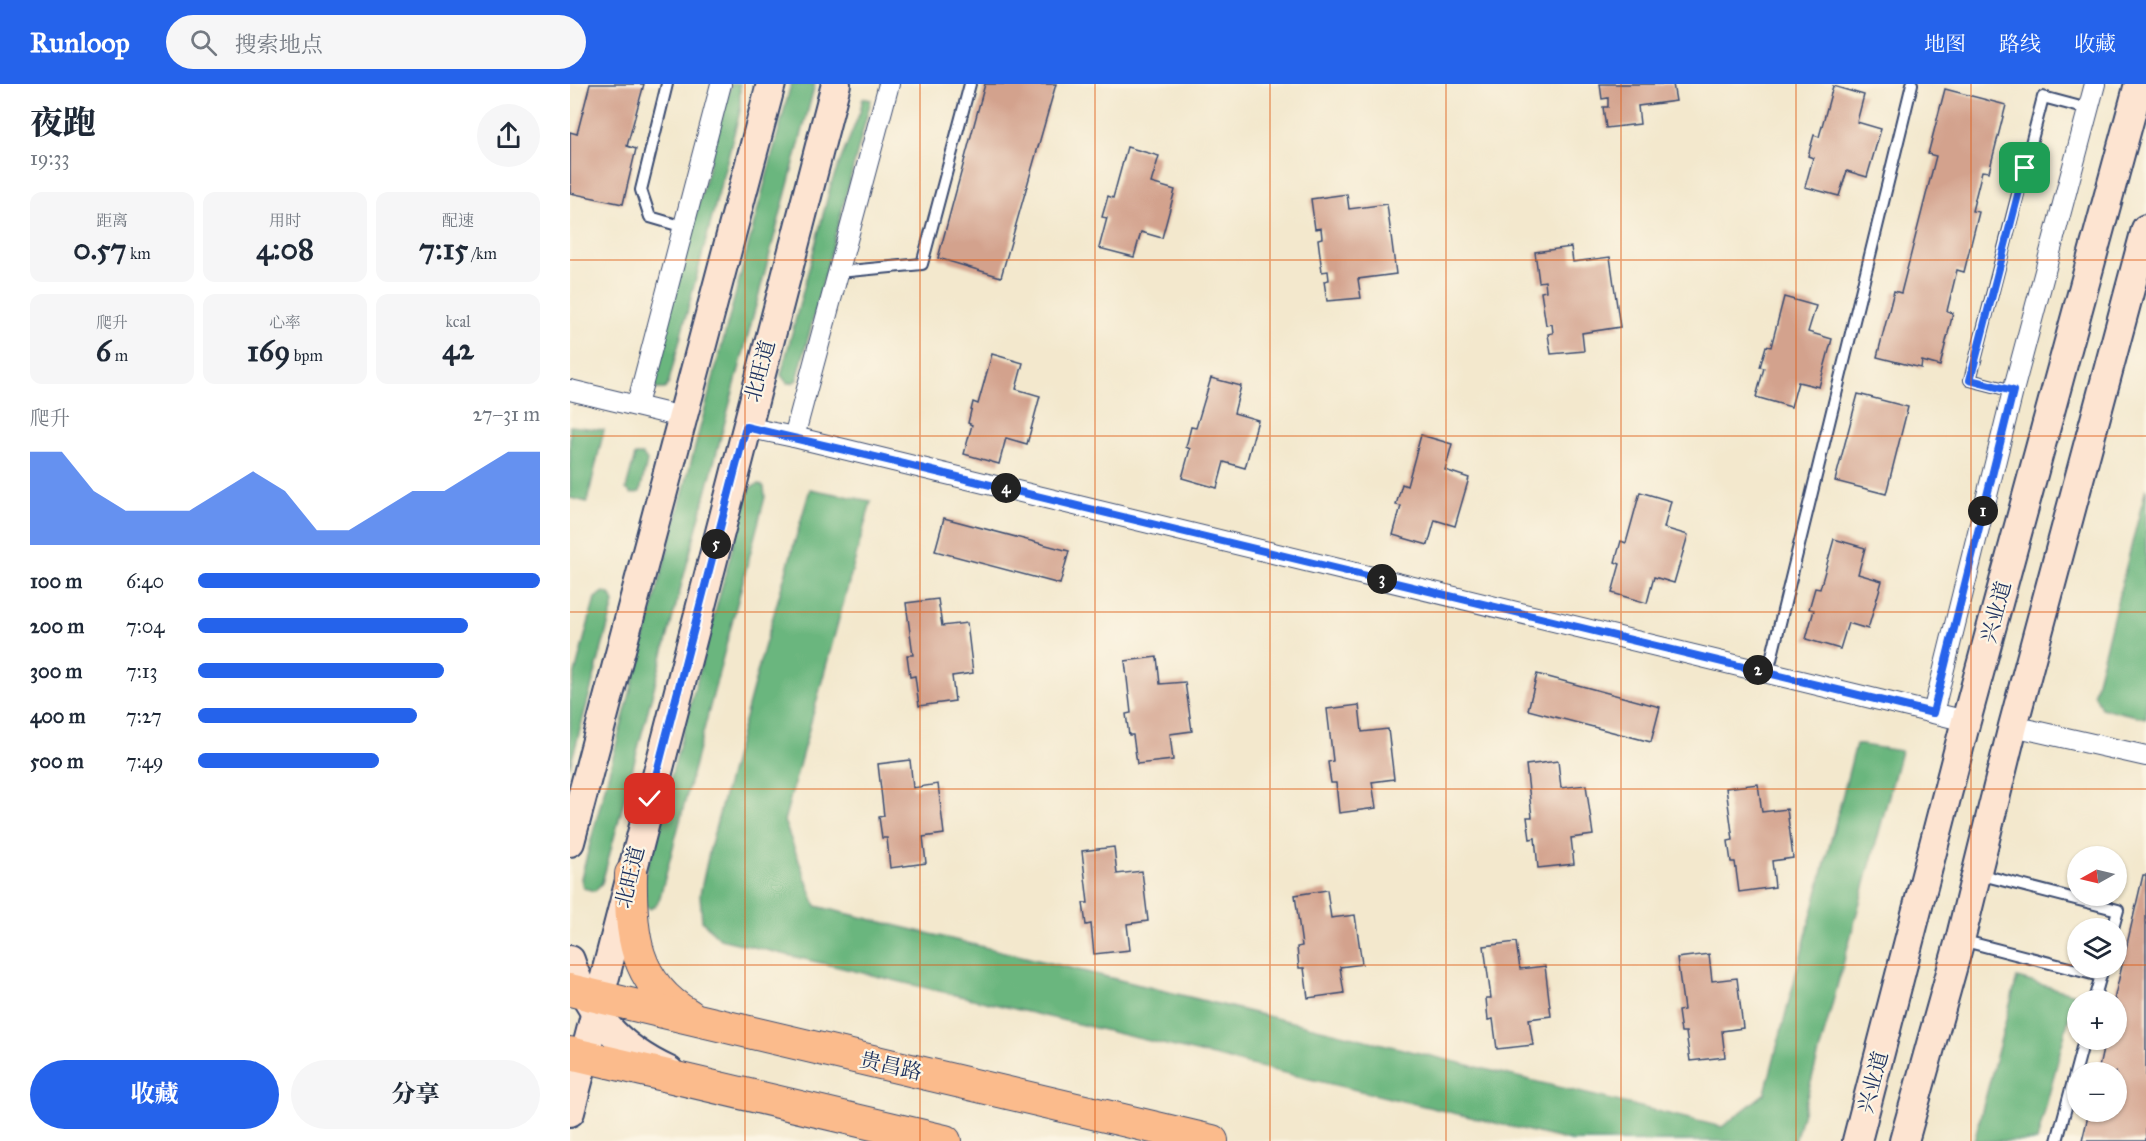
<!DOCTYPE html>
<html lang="zh">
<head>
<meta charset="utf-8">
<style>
	:root { --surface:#fff; --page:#f6f6f7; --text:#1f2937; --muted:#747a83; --accent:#2563eb }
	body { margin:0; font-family:"IM FELL Great Primer","Noto Serif SC",serif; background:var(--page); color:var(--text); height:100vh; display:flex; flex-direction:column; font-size:22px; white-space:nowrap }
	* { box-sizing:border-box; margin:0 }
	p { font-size:20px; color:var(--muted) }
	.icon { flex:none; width:33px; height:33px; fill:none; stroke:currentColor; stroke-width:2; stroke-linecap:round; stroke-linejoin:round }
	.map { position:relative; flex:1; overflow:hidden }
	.details { display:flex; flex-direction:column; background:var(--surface); width:570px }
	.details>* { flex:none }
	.needle { width:39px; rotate:262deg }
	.tools { position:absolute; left:1497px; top:762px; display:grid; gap:12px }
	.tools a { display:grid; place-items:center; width:60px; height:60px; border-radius:50%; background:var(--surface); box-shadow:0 2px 4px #0004; font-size:30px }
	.pin { position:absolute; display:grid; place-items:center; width:51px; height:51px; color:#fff; margin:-26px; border-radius:12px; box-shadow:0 3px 9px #0006 }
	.km { position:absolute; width:30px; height:30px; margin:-15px; border-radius:50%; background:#222; color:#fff; font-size:16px; line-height:30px; text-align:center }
	.round { display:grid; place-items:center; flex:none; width:63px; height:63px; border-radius:32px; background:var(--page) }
	.overview { display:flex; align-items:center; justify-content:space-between; height:102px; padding:0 30px }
	h1 { font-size:33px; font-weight:800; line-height:45px }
	.metrics { display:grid; grid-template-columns:repeat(3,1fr); gap:9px; height:102px; padding:6px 30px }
	.metrics div { display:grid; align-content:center; border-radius:12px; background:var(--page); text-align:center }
	.metrics b { font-size:30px; font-weight:800 }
	.metrics small { font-size:16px; font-weight:400 }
	.metrics p { font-size:16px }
	.chart { height:168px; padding:12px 30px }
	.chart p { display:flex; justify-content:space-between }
	.chart svg { width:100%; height:108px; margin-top:6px; fill:var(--accent); opacity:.7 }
	.button { display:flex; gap:12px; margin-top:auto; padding:12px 30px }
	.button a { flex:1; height:69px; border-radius:36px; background:var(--accent); color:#fff; font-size:24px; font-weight:800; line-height:69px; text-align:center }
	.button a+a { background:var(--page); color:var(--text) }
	ul { padding:0 30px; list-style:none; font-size:20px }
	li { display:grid; grid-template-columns:96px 72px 1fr; align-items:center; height:45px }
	li i { height:15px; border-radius:8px; background:var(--accent) }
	header { display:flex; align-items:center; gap:36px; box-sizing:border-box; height:84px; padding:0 30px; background:var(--accent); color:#fff }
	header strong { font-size:28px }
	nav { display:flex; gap:33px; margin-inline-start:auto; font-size:21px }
	.search { width:420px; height:54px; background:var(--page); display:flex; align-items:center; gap:15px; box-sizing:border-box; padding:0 21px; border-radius:33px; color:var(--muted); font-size:22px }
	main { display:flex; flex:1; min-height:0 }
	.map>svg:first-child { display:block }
</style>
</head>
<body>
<header>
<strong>Runloop</strong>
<div class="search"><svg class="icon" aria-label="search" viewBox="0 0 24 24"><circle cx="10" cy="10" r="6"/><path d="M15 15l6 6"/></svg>搜索地点</div>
<nav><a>地图</a><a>路线</a><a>收藏</a></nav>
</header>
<main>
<section class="details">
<div class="overview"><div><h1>夜跑</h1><p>19:33</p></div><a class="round"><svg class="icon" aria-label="share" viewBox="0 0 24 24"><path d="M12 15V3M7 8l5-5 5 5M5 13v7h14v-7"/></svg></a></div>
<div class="metrics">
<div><p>距离</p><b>0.57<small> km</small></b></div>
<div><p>用时</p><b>4:08</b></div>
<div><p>配速</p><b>7:15<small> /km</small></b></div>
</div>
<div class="metrics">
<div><p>爬升</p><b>6<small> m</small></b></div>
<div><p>心率</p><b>169<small> bpm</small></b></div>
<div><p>kcal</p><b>42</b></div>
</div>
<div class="chart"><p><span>爬升</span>27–31 m</p>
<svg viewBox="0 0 160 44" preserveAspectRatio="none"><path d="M0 44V6L10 6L20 22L30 30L40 30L50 30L60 22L70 14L80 22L90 38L100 38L110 30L120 22L130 22L140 14L150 6L160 6V44z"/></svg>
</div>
<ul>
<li><b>100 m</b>6:40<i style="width:100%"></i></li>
<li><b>200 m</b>7:04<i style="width:79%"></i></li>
<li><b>300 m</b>7:13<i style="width:72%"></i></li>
<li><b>400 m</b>7:27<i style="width:64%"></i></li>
<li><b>500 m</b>7:49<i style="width:53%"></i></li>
</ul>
<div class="button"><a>收藏</a><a>分享</a></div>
</section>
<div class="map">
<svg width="1576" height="1057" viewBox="0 0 1576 1057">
	<rect width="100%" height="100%" fill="#fcf5e5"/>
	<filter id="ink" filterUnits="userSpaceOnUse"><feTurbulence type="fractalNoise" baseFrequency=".0167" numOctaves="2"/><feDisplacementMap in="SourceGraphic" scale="12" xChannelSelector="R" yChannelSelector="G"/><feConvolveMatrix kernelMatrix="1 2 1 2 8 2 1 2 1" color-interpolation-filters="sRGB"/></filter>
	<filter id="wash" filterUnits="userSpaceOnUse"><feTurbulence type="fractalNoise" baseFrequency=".008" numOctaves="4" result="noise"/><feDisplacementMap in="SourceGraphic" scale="24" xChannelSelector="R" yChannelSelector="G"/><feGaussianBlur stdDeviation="1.35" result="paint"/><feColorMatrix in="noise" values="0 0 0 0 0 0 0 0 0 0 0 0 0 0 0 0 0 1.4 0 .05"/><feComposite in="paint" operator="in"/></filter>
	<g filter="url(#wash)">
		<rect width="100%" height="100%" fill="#f3e8cd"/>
		<!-- forest -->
		<g fill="#6ab67e" stroke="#42726e" stroke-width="1.5">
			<polygon points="161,0 170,0 170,27 98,301 95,305 86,305 81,295"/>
			<polygon points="221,0 245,0 32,799 25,807 13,804 11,794"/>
			<polygon points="293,14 301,16 227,296 222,299 217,299 211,291 261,100 290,28"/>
			<polygon points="0,342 34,346 17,418 0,414"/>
			<polygon points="65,371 73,371 77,377 70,408 62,410 56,405"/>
			<polygon points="189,400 194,403 195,413 90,813 87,820 80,825 72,820 70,809 177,409 181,403"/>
			<polygon points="1576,404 1576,634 1531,624 1524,609"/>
			<polygon points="240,405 301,417 214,737 246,822 1152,1043 1195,1009 1286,660 1331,667 1225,1057 1001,1057 150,855 132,837 130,810 140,764 190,578"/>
			<polygon points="34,508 41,511 44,519 0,683 0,608 25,514"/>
			<polygon points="1447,894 1505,910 1467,1057 1404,1057"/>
		</g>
		<g id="blocks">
			<!-- building -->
			<g fill="#d3a28d">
				<polygon points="20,0 74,0 57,62 66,65 53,120 0,109 0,48 7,50"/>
				<polygon points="415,0 486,0 431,193 368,174"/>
				<polygon points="1030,0 1103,0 1106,17 1068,22 1070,40 1036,44 1033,23 1038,23 1038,14 1032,15"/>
				<polygon points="1263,2 1294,11 1287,38 1311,45 1297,93 1277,87 1269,112 1235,103 1243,74 1238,72 1244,51 1249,53"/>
				<polygon points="1375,5 1436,21 1419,88 1412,87 1402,127 1409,128 1394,188 1387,186 1377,227 1383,229 1370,282 1352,277 1351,284 1307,273 1324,207 1331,209 1366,72 1358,70"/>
				<polygon points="557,63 589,72 581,99 605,106 592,154 571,148 564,173 529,164 537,134 532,133 538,112 543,114"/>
				<polygon points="777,110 779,125 817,120 826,190 788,195 791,214 757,217 754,197 759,196 758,187 752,188 748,155 752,154 751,144 745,145 741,115"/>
				<polygon points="1001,163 1003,178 1040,173 1050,243 1012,249 1014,267 981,270 978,250 983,249 982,240 976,241 971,208 976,207 975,197 969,198 965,168"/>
				<polygon points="1214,213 1246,222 1238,248 1262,255 1249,303 1228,298 1221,323 1186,313 1194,284 1190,283 1196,262 1201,263"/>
				<polygon points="422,270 453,279 446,305 470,312 457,360 436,354 429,380 394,370 402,341 398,339 403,318 408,320"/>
				<polygon points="641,294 671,302 664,329 688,336 675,384 654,378 647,404 612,394 620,365 616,363 621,343 626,344"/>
				<polygon points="1288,310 1338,323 1316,410 1265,397"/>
				<polygon points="851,351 882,360 875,386 899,394 885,442 865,436 858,461 823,451 831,422 826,421 832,400 837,402"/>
				<polygon points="1070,408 1101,417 1094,444 1118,451 1104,499 1084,493 1077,519 1042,509 1050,480 1045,478 1051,457 1056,459"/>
				<polygon points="374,434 499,467 490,500 365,467"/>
				<polygon points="1264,455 1295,464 1288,490 1312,497 1298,545 1278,539 1270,565 1236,555 1244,526 1239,525 1245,504 1250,505"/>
				<polygon points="368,515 372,542 397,539 403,589 382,592 385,617 349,622 345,592 340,593 337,571 343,571 336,519"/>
				<polygon points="587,573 590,600 615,598 622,647 600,650 603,676 567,680 563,651 559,651 556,630 561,629 555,577"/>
				<polygon points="967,590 1090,623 1081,658 958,626"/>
				<polygon points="789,621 792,648 818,645 824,695 802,698 806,724 769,729 766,699 761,699 758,678 763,677 757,625"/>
				<polygon points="340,676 343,704 368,700 374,750 353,753 356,779 320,784 317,754 312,754 309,733 314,732 308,680"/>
				<polygon points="988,677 991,704 1016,701 1023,751 1001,754 1004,780 968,784 965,754 960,755 957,733 962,733 956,681"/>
				<polygon points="1188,700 1192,728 1217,725 1223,774 1202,777 1205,803 1169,808 1165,778 1161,778 1158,757 1163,756 1156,704"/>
				<polygon points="544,763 547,790 572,787 578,837 557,840 560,866 524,870 521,840 516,841 513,819 518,819 512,767"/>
				<polygon points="1573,791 1576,791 1576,1057 1512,1057 1519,1028 1546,1028 1546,988 1528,988 1535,956 1546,956 1546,916 1544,916"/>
				<polygon points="757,806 761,834 785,831 792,880 770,883 774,909 738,914 734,884 729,884 727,863 732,862 725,811"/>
				<polygon points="946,858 950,885 975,882 981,932 959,935 963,961 927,965 923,935 918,936 916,914 921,914 914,862"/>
				<polygon points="1139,870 1142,897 1167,894 1173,944 1152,947 1155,973 1120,977 1116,948 1111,948 1108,927 1114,926 1107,874"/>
			</g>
		</g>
	</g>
	<g filter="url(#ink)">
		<use href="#blocks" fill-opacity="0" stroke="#3b4b6f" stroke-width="1.5"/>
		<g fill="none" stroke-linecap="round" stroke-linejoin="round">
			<!-- lane casing -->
			<g stroke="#3b4b6f" stroke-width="14">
				<g id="lane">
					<polyline points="97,0 71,106 80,133 114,143"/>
					<polyline points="269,188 352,180 400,0"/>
					<polyline points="1443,307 1400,296 1473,13 1518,25"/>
					<polyline points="1198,588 1342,0"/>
					<polyline points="1408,790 1548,826 1543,844"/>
					<polyline points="1391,856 1530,892"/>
					<polyline points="1524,916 1533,884"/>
					<polyline points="1487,1057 1514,956"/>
				</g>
			</g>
			<!-- street casing -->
			<g stroke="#3b4b6f" stroke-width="22">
				<g id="street">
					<polyline points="0,306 112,333"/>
					<polyline points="67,321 151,0"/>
					<polyline points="176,343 224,353 1396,637"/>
					<polyline points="224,353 319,0"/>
					<polyline points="1363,629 1443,307 1525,0"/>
					<polyline points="1443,642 1576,672"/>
				</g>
			</g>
			<!-- secondary casing -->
			<g stroke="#3b4b6f" stroke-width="32">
				<g id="secondary">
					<polyline points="0,758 201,0"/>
					<path d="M0 876C17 929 49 964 99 987"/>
					<polyline points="0,1028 266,0"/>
					<polyline points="1287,1057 1396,637 1569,0"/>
					<polyline points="1334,1057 1390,856 1443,642 1576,145"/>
				</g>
			</g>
			<!-- primary casing -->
			<g stroke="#3b4b6f" stroke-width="34">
				<g id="primary">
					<path d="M61 790C60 849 64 899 119 931"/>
					<polyline points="0,906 642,1057"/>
					<polyline points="0,969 375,1057"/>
				</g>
			</g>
			<!-- lane -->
			<use href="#lane" stroke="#fff" stroke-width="10"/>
			<!-- street -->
			<use href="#street" stroke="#fff" stroke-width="20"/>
			<!-- secondary -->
			<use href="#secondary" stroke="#fde4d1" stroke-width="28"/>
			<!-- primary -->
			<use href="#primary" stroke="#fbbb8c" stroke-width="32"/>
		</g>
	</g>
	<g fill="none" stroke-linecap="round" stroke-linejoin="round" filter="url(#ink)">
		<!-- route casing -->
		<g stroke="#fff" stroke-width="12">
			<polyline id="route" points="80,715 176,343 305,373 1363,629 1443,307 1400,296 1455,84"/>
		</g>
		<!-- route -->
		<use href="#route" stroke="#2563eb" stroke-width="8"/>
	</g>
	<!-- grid -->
	<path fill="none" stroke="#de5710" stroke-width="1.5" stroke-opacity="0.55" d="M175 0V1057M350 0V1057M525 0V1057M700 0V1057M876 0V1057M1051 0V1057M1226 0V1057M1401 0V1057M0 176H1576M0 352H1576M0 528H1576M0 705H1576M0 881H1508M1546 881H1576"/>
	<g text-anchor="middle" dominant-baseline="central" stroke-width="4.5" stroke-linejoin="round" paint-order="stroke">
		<!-- street labels -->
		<g font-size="21" fill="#1b2f5e" stroke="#fcf5e5">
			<text transform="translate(190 287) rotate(-75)">北旺道</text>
			<text transform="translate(1426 528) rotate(-75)">兴业道</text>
			<text transform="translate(60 793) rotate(-76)">北旺道</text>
			<text transform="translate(321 982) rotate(13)">贵昌路</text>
			<text transform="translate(1303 998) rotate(-75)">兴业道</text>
		</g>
	</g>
</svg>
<div class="tools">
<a><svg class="needle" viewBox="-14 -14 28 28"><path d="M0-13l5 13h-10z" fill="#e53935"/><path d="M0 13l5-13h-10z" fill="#747a83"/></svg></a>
<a><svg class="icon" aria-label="layers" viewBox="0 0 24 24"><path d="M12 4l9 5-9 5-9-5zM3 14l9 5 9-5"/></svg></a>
<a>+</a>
<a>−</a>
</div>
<div class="pin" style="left:1455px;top:84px;background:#1e9e55"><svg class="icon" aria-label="arrive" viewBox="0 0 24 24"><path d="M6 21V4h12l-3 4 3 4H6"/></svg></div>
<div class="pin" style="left:80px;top:715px;background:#d93025"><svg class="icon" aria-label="check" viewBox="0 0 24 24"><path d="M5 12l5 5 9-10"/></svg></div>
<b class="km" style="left:1413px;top:427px">1</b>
<b class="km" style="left:1188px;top:586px">2</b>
<b class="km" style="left:812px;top:495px">3</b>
<b class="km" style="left:436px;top:404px">4</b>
<b class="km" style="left:146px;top:460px">5</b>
</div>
</main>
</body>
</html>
